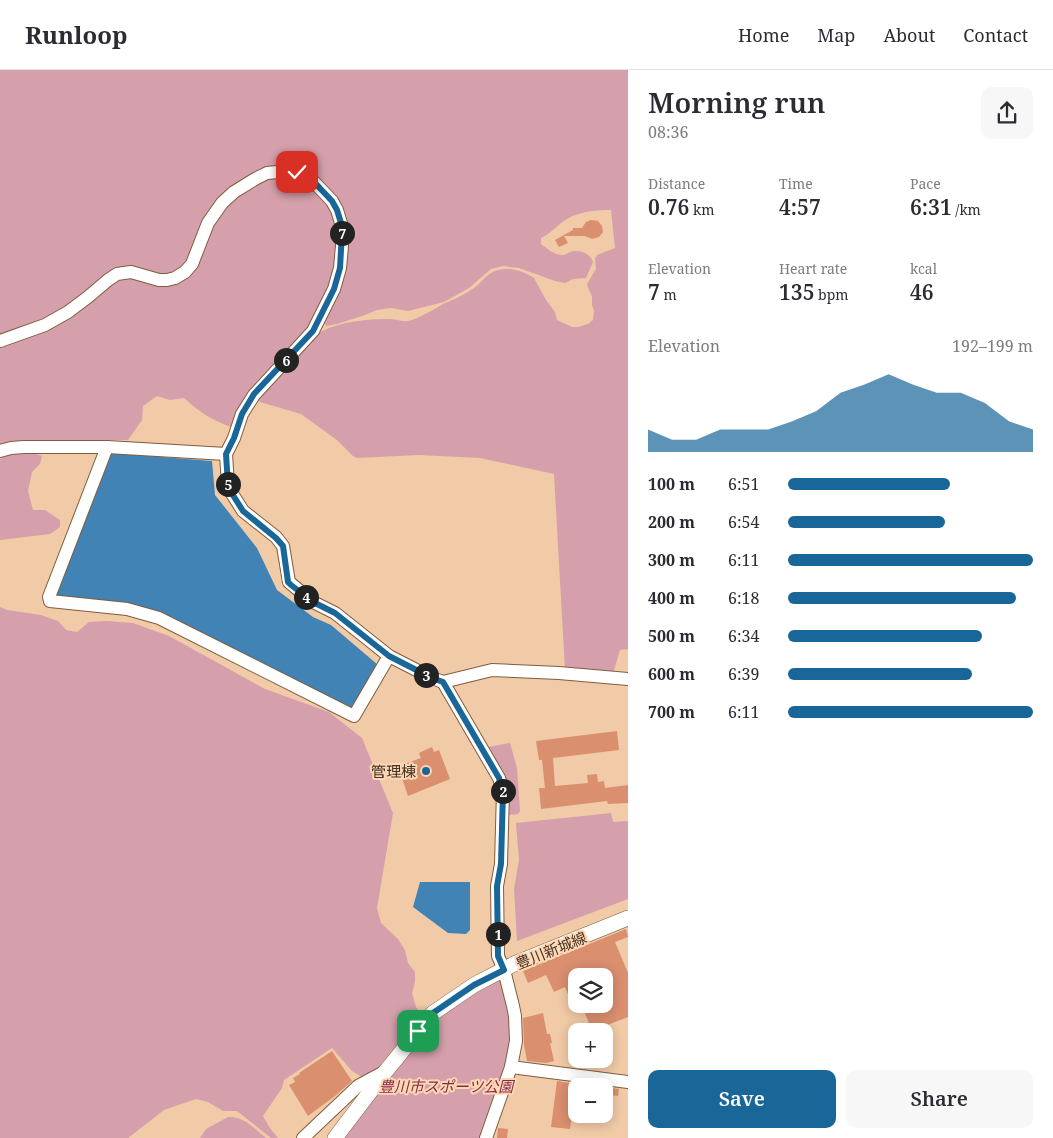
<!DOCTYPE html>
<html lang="en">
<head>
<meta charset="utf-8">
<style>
	:root { --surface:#fff; --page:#f7f7f7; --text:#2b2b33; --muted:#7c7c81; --line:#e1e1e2; --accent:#196698 }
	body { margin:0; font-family:"Noto Serif","Noto Sans JP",serif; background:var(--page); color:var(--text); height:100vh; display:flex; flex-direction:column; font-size:19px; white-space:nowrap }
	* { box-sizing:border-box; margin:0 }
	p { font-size:16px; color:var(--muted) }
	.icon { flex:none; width:28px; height:28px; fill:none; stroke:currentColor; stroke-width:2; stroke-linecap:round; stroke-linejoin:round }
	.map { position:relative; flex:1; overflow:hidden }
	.panel { display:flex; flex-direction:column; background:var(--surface); width:425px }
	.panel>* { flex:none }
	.tools { position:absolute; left:568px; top:898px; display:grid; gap:10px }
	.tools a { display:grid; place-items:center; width:45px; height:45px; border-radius:10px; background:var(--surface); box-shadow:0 2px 12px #0003; font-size:25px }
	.pin { position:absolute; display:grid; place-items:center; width:42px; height:42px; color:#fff; margin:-21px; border-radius:10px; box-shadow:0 2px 8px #0006 }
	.km { position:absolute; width:25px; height:25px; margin:-12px; border-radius:50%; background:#222; color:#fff; font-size:14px; line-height:25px; text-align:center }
	.round { display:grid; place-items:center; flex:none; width:52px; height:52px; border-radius:10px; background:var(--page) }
	.headline { display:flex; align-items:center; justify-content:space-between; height:85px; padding:0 20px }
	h1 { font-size:28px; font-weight:600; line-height:38px }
	.metrics { display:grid; grid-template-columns:repeat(3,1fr); gap:8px; height:85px; padding:5px 20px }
	.metrics div { display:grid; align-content:center }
	.metrics b { font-size:21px; font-weight:600 }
	.metrics small { font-size:14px; font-weight:400 }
	.metrics p { font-size:14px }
	.chart { height:140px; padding:10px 20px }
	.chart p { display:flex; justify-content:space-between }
	.chart svg { width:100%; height:90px; margin-top:5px; fill:var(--accent); opacity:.7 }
	.cta { display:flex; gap:10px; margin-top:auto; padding:10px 20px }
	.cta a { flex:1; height:58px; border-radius:10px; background:var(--accent); color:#fff; font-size:20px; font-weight:600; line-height:58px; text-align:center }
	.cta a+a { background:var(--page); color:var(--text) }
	ul { padding:0 20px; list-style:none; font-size:16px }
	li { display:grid; grid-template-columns:80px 60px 1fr; align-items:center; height:38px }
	li i { height:12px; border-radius:6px; background:var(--accent) }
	header { display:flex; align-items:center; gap:30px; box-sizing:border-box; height:70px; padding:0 25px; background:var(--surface); border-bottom:1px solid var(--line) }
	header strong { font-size:24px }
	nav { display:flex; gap:28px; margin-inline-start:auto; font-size:18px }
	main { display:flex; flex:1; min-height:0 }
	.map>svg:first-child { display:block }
</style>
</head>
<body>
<header>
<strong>Runloop</strong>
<nav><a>Home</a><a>Map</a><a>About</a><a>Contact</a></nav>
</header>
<main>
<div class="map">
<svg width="628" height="1068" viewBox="0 0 628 1068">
	<rect width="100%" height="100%" fill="#f1caa7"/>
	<!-- green -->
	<g fill="#d5a0ac">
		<path d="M0 0H628V579L620 580 613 604 565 600 554 404 480 388 419 385 357 388 353 386 337 370 301 344 260 332 257 328 315 265C336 252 364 249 389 249 395 249 402 252 408 251 413 250 419 247 423 245 430 242 436 238 443 234 453 230 464 225 474 218 480 214 484 207 491 203 503 195 523 200 534 208L546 230 555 242 557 250 572 257H578L588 254 593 250 594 241 592 235V226L589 220 587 214 596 199 595 189 597 185 615 178 611 140C596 140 581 141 567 149 557 155 552 163 541 168V174C548 179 554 185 563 185 565 185 568 183 570 182 579 179 590 183 593 192L586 208 573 209 565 213 555 211 519 198 503 196 491 199 469 218 444 232 408 241 391 238 377 240 365 245 337 254 326 256 323 249 337 218 339 136 286 98 232 120 188 194 170 207 132 198 64 240 0 268Z"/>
		<path d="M290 105 304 110 329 132 339 161 331 217 311 256 234 358C211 350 201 343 184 328L170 330 157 326 143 336 142 350 128 370H97L71 374 0 377V275L123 206 179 210 211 154 225 134 258 110Z"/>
		<polygon points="25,380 42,386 40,394 32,402 28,421 33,440 45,440 60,450 60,457 50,464 0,470 0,389 10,384"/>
		<polygon points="0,537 7,540 41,545 58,551 66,560 77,562 89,552 107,551 133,553 169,566 265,619 329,642 362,668 393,743 377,838 381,853 398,869 405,880 408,893 415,902 415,911 412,923 416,937 421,945 379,997 362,1007 352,1001 332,978 284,1010 282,1018 263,1046 270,1058 278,1068 271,1068 237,1041 223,1041 208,1032 196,1029 164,1040 128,1068 0,1068"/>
		<polygon points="510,673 517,698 520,741 518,744 508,745 488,679 488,677"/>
		<polygon points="611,743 613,752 628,751 628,829 517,871 514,819 519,790 516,753"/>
		<polygon points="501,906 511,945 509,992 482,1068 341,1068 422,964 451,939"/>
		<path d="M228 1047C244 1046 255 1059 266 1068H200L206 1059Z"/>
	</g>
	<!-- water -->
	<g fill="#4183b4">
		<polygon points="110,383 212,391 215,425 257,478 277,520 313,547 331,555 378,595 349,642 168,548 53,528"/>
		<polygon points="420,812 470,812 470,860 466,864 448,863 413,837"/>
	</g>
	<!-- building -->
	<g fill="#da8f6f">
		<polygon points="591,150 598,151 602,156 603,162 599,167 592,169 585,166 564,166 568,173 559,177 555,170 573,160 573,158 582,158 586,152"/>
		<polygon points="617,661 619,680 553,688 555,716 588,713 587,705 597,704 598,712 604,711 605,718 628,715 628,733 608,734 607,731 541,739 539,718 545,718 542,690 539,690 536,671"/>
		<polygon points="432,677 434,682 439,680 450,709 408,726 402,708 407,707 402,695 421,688 419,683"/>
		<polygon points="626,859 628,867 615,872 628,903 628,947 592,961 583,938 593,934 604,934 604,906 576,906 576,943 565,917 554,922 546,905 528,913 523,901"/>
		<polygon points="543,943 547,964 550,964 552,973 550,973 554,991 546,993 527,991 524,975 523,948"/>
		<polygon points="332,981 352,1011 335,1026 308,1046 289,1015 295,1012 293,1008 300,1004 299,1003"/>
		<polygon points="557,1011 576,1014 576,1032 574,1032 570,1059 551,1057"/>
		<polygon points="605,1017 619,1019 618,1026 605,1024"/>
		<polygon points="498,1058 508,1059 507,1068 497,1068"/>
	</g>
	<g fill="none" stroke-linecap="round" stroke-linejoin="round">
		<!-- minor casing -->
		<g stroke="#7f5d3d" stroke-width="14">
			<g id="minor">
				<polyline points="0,271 45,255 68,242 88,227 108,210 117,204 131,202 159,210 167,210 175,208 185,202 192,194 208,153 222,133 234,122 255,109 267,103 288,101 297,102 314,112 332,131 337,140 341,153 342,176 340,198 334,219 313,261 254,325 242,344 234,368 226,384 228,415 231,422 243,441 276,467 283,476 289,512 313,532 335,543 389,586 432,608 443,612 492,600 559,603 628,609"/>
				<polyline points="107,377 49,527 50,531 127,539 159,548 354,646 389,586"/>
				<polyline points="0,381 11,378 24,377 107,377 226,384"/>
				<polyline points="443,612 499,708 503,721 501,794 497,816 498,886 504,900 513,936 515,946 516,971 511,997 486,1068"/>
				<polyline points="511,997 628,1012"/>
				<polyline points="303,1068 358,1016 384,1002"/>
			</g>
		</g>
		<!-- major casing -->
		<g stroke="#7f5d3d" stroke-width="16">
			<polyline id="major" points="335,1068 386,1001 433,943 474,915 514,894 628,848"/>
		</g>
		<!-- minor -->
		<use href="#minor" stroke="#fff" stroke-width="12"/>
		<!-- major -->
		<use href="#major" stroke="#fff" stroke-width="15"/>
	</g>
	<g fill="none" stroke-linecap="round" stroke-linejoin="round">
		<!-- route casing -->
		<g stroke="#fff" stroke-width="10">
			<polyline id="route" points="297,102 314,112 332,131 337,140 341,153 342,162 340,198 334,219 313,261 254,324 242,344 234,368 226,384 228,415 231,422 243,441 276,468 283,476 288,512 291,515 313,532 335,543 389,586 432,608 443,612 499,708 503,721 501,794 497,816 498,886 504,900 474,915 433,943 418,961"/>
		</g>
		<!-- route -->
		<use href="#route" stroke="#196698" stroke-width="6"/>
	</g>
	<!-- markers -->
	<circle fill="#196698" stroke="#fed7b4" stroke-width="2" cx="426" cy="701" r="5"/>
	<g text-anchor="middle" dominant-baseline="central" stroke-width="4" stroke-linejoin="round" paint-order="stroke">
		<!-- poi labels -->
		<g font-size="15" fill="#443427" stroke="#fed7b4" text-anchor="end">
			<text x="416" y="701">管理棟</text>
		</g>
		<!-- street labels -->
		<g font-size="15" fill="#443427" stroke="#fed7b4">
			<text transform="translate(551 880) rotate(-22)">豊川新城線</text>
		</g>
		<!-- park labels -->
		<g font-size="15" font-style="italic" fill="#882849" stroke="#fed7b4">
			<text x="446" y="1016">豊川市スポーツ公園</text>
		</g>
	</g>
</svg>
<div class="tools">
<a><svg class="icon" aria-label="layers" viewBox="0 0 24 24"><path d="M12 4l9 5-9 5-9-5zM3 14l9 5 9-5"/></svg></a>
<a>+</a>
<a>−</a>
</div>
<div class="pin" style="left:418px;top:961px;background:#1e9e55"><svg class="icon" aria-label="arrive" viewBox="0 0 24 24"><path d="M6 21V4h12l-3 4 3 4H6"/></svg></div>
<div class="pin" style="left:297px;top:102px;background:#d93025"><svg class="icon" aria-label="check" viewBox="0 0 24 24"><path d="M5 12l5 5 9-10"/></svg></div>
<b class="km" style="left:498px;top:864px">1</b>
<b class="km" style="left:503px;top:721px">2</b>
<b class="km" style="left:426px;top:605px">3</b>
<b class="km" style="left:306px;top:527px">4</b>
<b class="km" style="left:228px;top:414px">5</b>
<b class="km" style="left:286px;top:290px">6</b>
<b class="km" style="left:342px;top:163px">7</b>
</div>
<section class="panel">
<div class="headline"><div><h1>Morning run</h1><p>08:36</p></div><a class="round"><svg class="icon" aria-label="share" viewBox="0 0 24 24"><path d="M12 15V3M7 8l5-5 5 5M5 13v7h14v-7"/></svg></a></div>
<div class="metrics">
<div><p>Distance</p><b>0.76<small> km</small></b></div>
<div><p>Time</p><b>4:57</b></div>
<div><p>Pace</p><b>6:31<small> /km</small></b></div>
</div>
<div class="metrics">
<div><p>Elevation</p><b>7<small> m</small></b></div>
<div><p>Heart rate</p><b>135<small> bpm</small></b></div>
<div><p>kcal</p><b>46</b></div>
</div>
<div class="chart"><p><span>Elevation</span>192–199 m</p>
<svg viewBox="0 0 160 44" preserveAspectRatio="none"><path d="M0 44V33L10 38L20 38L30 33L40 33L50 33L60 29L70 24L80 15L90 11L100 6L110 11L120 15L130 15L140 20L150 29L160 33V44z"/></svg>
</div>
<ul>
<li><b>100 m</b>6:51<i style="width:66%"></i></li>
<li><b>200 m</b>6:54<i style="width:64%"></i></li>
<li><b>300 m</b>6:11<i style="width:100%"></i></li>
<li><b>400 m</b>6:18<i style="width:93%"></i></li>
<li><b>500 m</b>6:34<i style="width:79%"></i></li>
<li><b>600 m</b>6:39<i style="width:75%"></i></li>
<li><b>700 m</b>6:11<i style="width:100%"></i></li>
</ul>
<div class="cta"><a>Save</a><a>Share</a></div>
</section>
</main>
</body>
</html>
